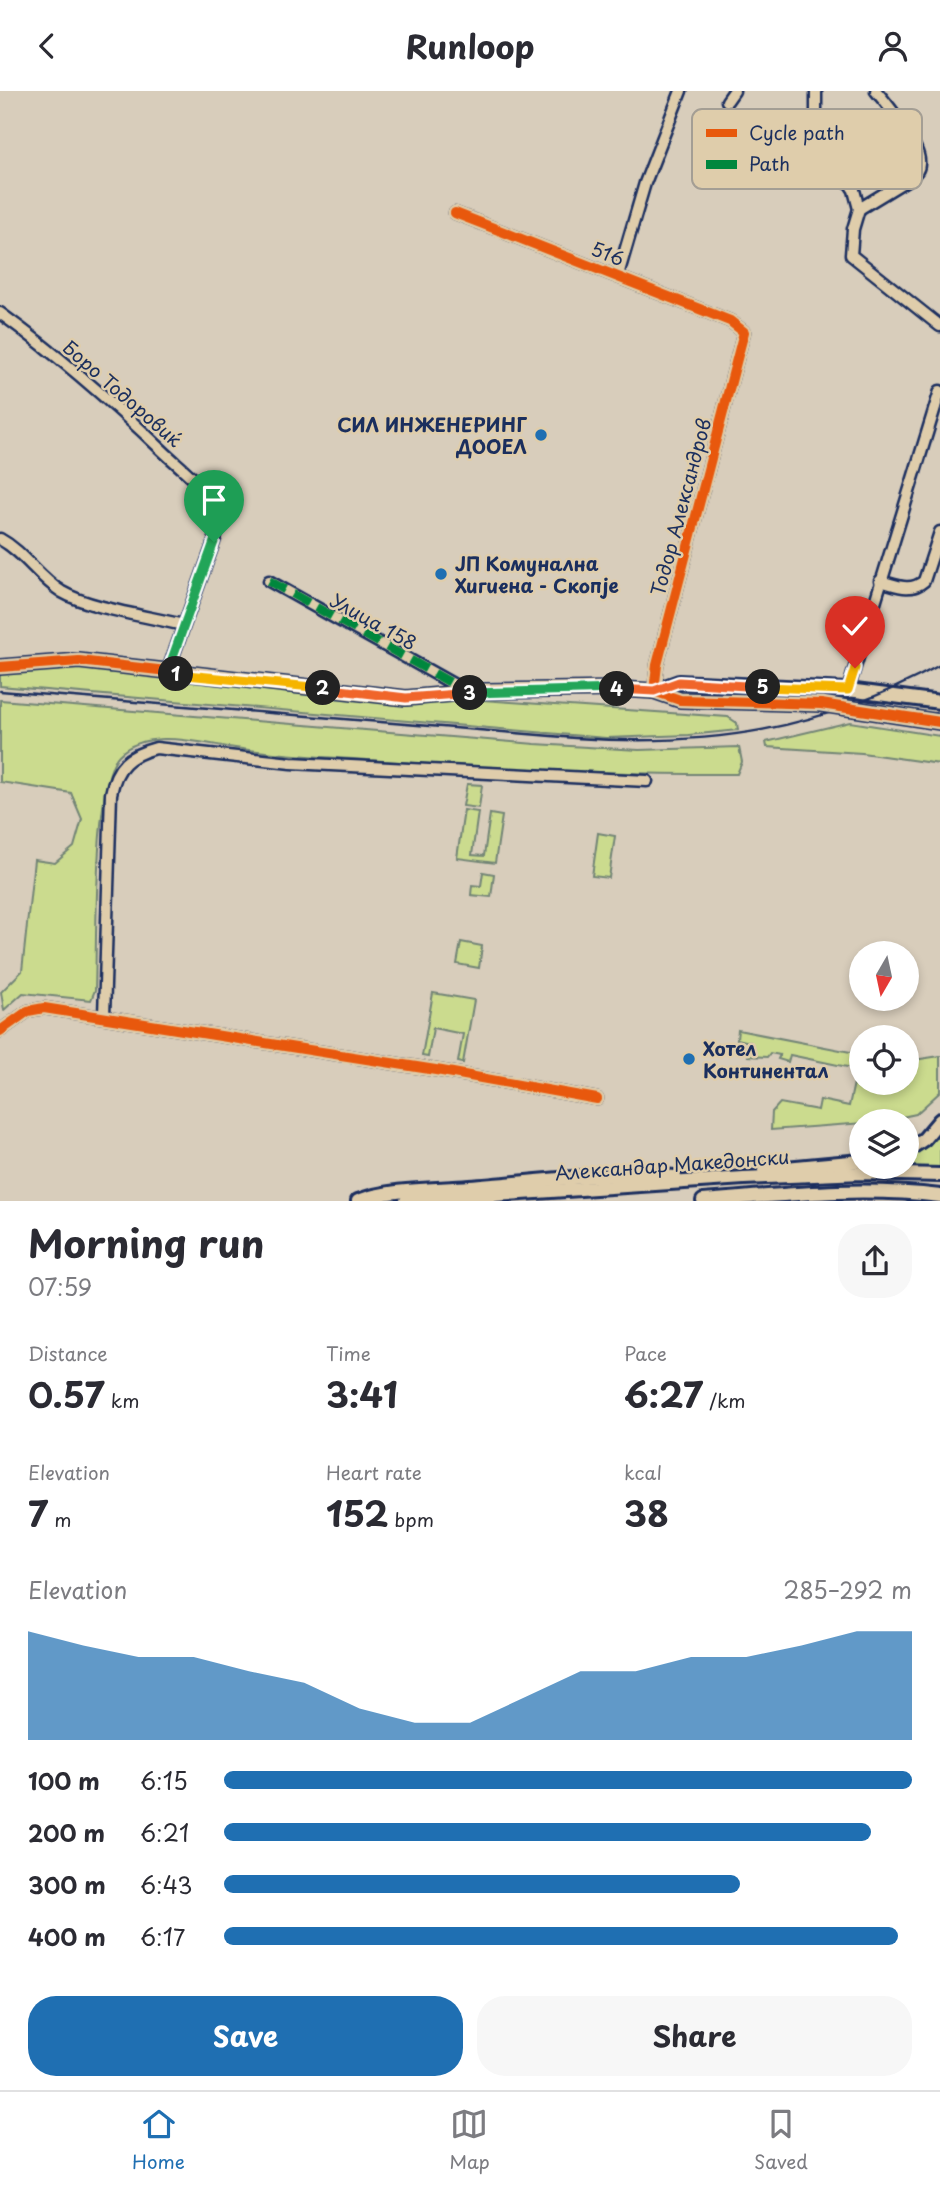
<!DOCTYPE html>
<html lang="en">
<head>
<meta charset="utf-8">
<style>
	:root { --surface:#fff; --page:#f7f7f7; --text:#2b2b33; --muted:#7c7c81; --line:#e1e1e2; --accent:#1f6fb2 }
	body { margin:0; font-family:"Playpen Sans",sans-serif; background:var(--page); color:var(--text); height:100vh; display:flex; flex-direction:column; font-size:26px; white-space:nowrap }
	* { box-sizing:border-box; margin:0 }
	p { font-size:23px; color:var(--muted) }
	.icon { flex:none; width:38px; height:38px; fill:none; stroke:currentColor; stroke-width:2; stroke-linecap:round; stroke-linejoin:round }
	.map { position:relative; height:1110px; overflow:hidden }
	.sheet { display:flex; flex-direction:column; background:var(--surface); flex:1 }
	.sheet>* { flex:none }
	.needle { width:46px; rotate:189deg }
	.fabs { position:absolute; left:849px; top:850px; display:grid; gap:14px }
	.fabs a { display:grid; place-items:center; width:70px; height:70px; border-radius:50%; background:var(--surface); box-shadow:0 4px 10px #0003; font-size:35px }
	.pin { position:absolute; display:grid; place-items:center; width:60px; height:60px; color:#fff; margin:-72px -30px; border-radius:50% 50% 50% 0; rotate:-45deg; box-shadow:0 0 7px #0007 }
	.pin .icon { rotate:45deg }
	.km { position:absolute; width:35px; height:35px; margin:-18px; border-radius:50%; background:#222; color:#fff; font-size:19px; line-height:35px; text-align:center }
	.round { display:grid; place-items:center; flex:none; width:74px; height:74px; border-radius:28px; background:var(--page) }
	.summary { display:flex; align-items:center; justify-content:space-between; height:119px; padding:0 28px }
	h1 { font-size:38px; font-weight:700; line-height:52px }
	.figures { display:grid; grid-template-columns:repeat(3,1fr); gap:10px; height:119px; padding:7px 28px }
	.figures div { display:grid; align-content:center }
	.figures b { font-size:35px; font-weight:700 }
	.figures small { font-size:19px; font-weight:400 }
	.figures p { font-size:19px }
	.chart { height:196px; padding:14px 28px }
	.chart p { display:flex; justify-content:space-between }
	.chart svg { width:100%; height:126px; margin-top:7px; fill:var(--accent); opacity:.7 }
	.primary-button { display:flex; gap:14px; margin-top:auto; padding:14px 28px }
	.primary-button a { flex:1; height:80px; border-radius:28px; background:var(--accent); color:#fff; font-size:28px; font-weight:700; line-height:80px; text-align:center }
	.primary-button a+a { background:var(--page); color:var(--text) }
	ul { padding:0 28px; list-style:none; font-size:23px }
	li { display:grid; grid-template-columns:112px 84px 1fr; align-items:center; height:52px }
	li i { height:18px; border-radius:9px; background:var(--accent) }
	header { display:flex; justify-content:space-between; align-items:center; height:91px; padding:0 28px; background:var(--surface); font-size:32px; font-weight:700 }
	.tabs { display:flex; justify-content:space-around; align-items:center; height:98px; border-top:2px solid var(--line); background:var(--surface); font-size:19px; color:var(--muted) }
	.tabs a { display:grid; justify-items:center; gap:4px }
	.tabs .active { color:var(--accent) }
	.map>svg:first-child { display:block }
</style>
</head>
<body>
<header><svg class="icon" aria-label="back" viewBox="0 0 24 24"><path d="M15 5l-7 7 7 7"/></svg>Runloop<svg class="icon" aria-label="person" viewBox="0 0 24 24"><circle cx="12" cy="8" r="4"/><path d="M4 21q1-7 8-7t8 7"/></svg></header>
<div class="map">
<svg width="940" height="1110" viewBox="0 0 940 1110">
	<rect width="100%" height="100%" fill="#d8cdbb"/>
	<filter id="ink" filterUnits="userSpaceOnUse"><feTurbulence type="fractalNoise" baseFrequency=".0143" numOctaves="2"/><feDisplacementMap in="SourceGraphic" scale="14" xChannelSelector="R" yChannelSelector="G"/><feConvolveMatrix kernelMatrix="1 2 1 2 8 2 1 2 1" color-interpolation-filters="sRGB"/></filter>
	<g filter="url(#ink)">
		<!-- green -->
		<g fill="#cbdb8e" stroke="#738576" stroke-width="2">
			<polygon points="65,575 266,594 728,626 737,632 738,639 689,644 606,647 0,595 0,579"/>
			<path d="M0 609 535 653 639 659 739 656 742 671 737 683C629 684 522 679 415 672 355 668 295 666 235 657 200 652 147 636 119 664 93 690 97 856 95 899L91 909 23 902 4 919 1 901 22 880 34 769 55 772 74 756 82 728 71 702 0 691Z"/>
			<polygon points="850,631 940,645 940,673 862,662 767,656 766,651"/>
			<polygon points="467,693 482,694 479,717 463,715"/>
			<polygon points="464,719 478,721 472,764 484,765 490,723 502,725 495,772 457,767"/>
			<polygon points="598,742 615,745 609,787 592,785"/>
			<polygon points="483,781 494,783 491,806 471,804 472,794 481,795"/>
			<polygon points="461,851 482,855 479,877 457,873"/>
			<polygon points="433,902 474,909 463,972 458,971 463,943 433,937 428,966 422,965"/>
			<polygon points="738,939 861,963 861,992 906,992 907,970 940,965 940,1001 916,1023 878,1031 771,1039 772,1021 780,1012 818,1019 820,1009 849,1015 857,978 790,964 788,971 778,968 780,964 770,962 767,966 748,965 750,951 737,948"/>
			<polygon points="940,1042 940,1077 907,1076 907,1068 929,1054"/>
		</g>
		<g fill="none" stroke-linecap="round" stroke-linejoin="round">
			<!-- street casing -->
			<g stroke="#1b2f5e" stroke-width="15">
				<g id="street">
					<polyline points="816,0 816,43 854,99 859,118"/>
					<polyline points="727,10 734,0"/>
					<path d="M859 118 910 87C914 83 919 80 919 73 922 56 888 14 876 0"/>
					<polyline points="859,118 853,138 851,164 940,235"/>
					<polyline points="455,122 730,230 744,241 657,574 654,600"/>
					<polyline points="618,184 645,92 681,0"/>
					<path d="M0 222C58 264 112 311 164 361 182 378 208 397 217 420 222 431 217 440 214 451L167 582"/>
					<path d="M0 448C24 461 38 486 62 501 89 517 151 526 183 534"/>
					<polyline points="269,490 453,593 460,603"/>
					<path d="M880 490C896 494 910 502 924 490L940 441"/>
					<polyline points="848,599 940,300"/>
					<path d="M104 925 111 703C116 675 129 664 156 657L291 672 647 690"/>
					<polyline points="0,940 28,920 44,917 442,980 597,1008"/>
				</g>
			</g>
			<!-- secondary casing -->
			<g stroke="#1b2f5e" stroke-width="18">
				<g id="secondary">
					<polyline points="0,576 79,570 406,607 485,600 620,598 654,600 680,609 821,613 940,631"/>
					<polyline points="654,600 679,591 848,599 940,611"/>
					<polyline points="906,1060 924,1048 940,1029"/>
					<polyline points="764,1079 861,1070"/>
					<path d="M358 1110C392 1097 434 1099 470 1096 537 1091 608 1080 675 1086"/>
					<polyline points="406,1110 744,1087 862,1082 940,1084"/>
					<path d="M703 1110C782 1104 861 1095 940 1105"/>
				</g>
			</g>
			<!-- street -->
			<use href="#street" stroke="#dfcdab" stroke-width="10"/>
			<!-- secondary -->
			<use href="#secondary" stroke="#dfcdab" stroke-width="12"/>
			<!-- rail -->
			<path stroke="#1b2f5e" stroke-width="2.5" d="M0 600 575 647C711 656 819 640 940 574"/>
			<!-- quiet -->
			<polyline stroke="#00873e" stroke-width="9" stroke-dasharray="18 9" stroke-linecap="butt" points="269,490 453,593 460,603"/>
			<!-- cycleway casing -->
			<g stroke="#dfcdab" stroke-width="15">
				<g id="cycleway">
					<polyline points="455,122 730,230 744,241 657,574 654,600"/>
					<polyline points="0,576 79,570 406,607 485,600 620,598 654,600 680,609 821,613 940,631"/>
					<polyline points="0,940 28,920 44,917 442,980 597,1008"/>
				</g>
			</g>
			<!-- cycleway -->
			<use href="#cycleway" stroke="#e8590c" stroke-width="10"/>
		</g>
	</g>
	<g fill="none" stroke-linecap="round" stroke-linejoin="round" filter="url(#ink)">
		<!-- split-1 casing -->
		<g stroke="#fff" stroke-width="14">
			<polyline id="split-1" points="176,583 167,582 214,451"/>
		</g>
		<!-- split-2 casing -->
		<g stroke="#fff" stroke-width="14">
			<polyline id="split-2" points="176,583 323,597"/>
		</g>
		<!-- split-3 casing -->
		<g stroke="#fff" stroke-width="14">
			<polyline id="split-3" points="323,597 406,607 470,602"/>
		</g>
		<!-- split-4 casing -->
		<g stroke="#fff" stroke-width="14">
			<polyline id="split-4" points="470,602 617,598"/>
		</g>
		<!-- split-5 casing -->
		<g stroke="#fff" stroke-width="14">
			<polyline id="split-5" points="617,598 654,600 679,591 763,596"/>
		</g>
		<!-- split-6 casing -->
		<g stroke="#fff" stroke-width="14">
			<polyline id="split-6" points="763,596 848,599 855,577"/>
		</g>
		<!-- split-1 -->
		<use href="#split-1" stroke="#22a559" stroke-width="9"/>
		<!-- split-2 -->
		<use href="#split-2" stroke="#f5b400" stroke-width="9"/>
		<!-- split-3 -->
		<use href="#split-3" stroke="#f0652b" stroke-width="9"/>
		<!-- split-4 -->
		<use href="#split-4" stroke="#22a559" stroke-width="9"/>
		<!-- split-5 -->
		<use href="#split-5" stroke="#f0652b" stroke-width="9"/>
		<!-- split-6 -->
		<use href="#split-6" stroke="#f5b400" stroke-width="9"/>
	</g>
	<!-- markers -->
	<g fill="#1f6fb2" stroke="#dfcdab" stroke-width="2.5">
		<circle cx="541" cy="344" r="7"/>
		<circle cx="441" cy="483" r="7"/>
		<circle cx="689" cy="968" r="7"/>
	</g>
	<g text-anchor="middle" dominant-baseline="central" stroke-width="5" stroke-linejoin="round" paint-order="stroke">
		<!-- street labels -->
		<g font-size="19" fill="#1b2f5e" stroke="#dfcdab">
			<text transform="translate(608 162) rotate(22)">516</text>
			<text transform="translate(123 302) rotate(41)">Боро Тодоровиќ</text>
			<text transform="translate(680 416) rotate(-75)">Тодор Александров</text>
			<text transform="translate(374 530) rotate(29)">Улица 158</text>
			<text transform="translate(672 1073) rotate(-4)">Александар Македонски</text>
		</g>
		<!-- poi labels -->
		<g font-size="19" font-weight="bold" fill="#1b2f5e" stroke="#dfcdab" text-anchor="start">
			<text x="527" y="333" text-anchor="end">СИЛ ИНЖЕНЕРИНГ<tspan x="527" dy="22">ДООЕЛ</tspan></text>
			<text x="455" y="472">ЈП Комунална<tspan x="455" dy="22">Хигиена - Скопје</tspan></text>
			<text x="703" y="957">Хотел<tspan x="703" dy="22">Континентал</tspan></text>
		</g>
	</g>
	<!-- legend -->
	<rect x="692" y="18" width="230" height="80" rx="10" fill="#dfcdab" stroke="#a49e94" stroke-width="2"/>
	<rect x="706" y="38" width="31" height="8" fill="#e8590c"/>
	<rect x="706" y="69" width="31" height="9" fill="#00873e"/>
	<g font-size="19" fill="#1b2f5e">
		<text x="749" y="49">Cycle path</text>
		<text x="749" y="80">Path</text>
	</g>
</svg>
<div class="fabs">
<a><svg class="needle" viewBox="-14 -14 28 28"><path d="M0-13l5 13h-10z" fill="#e53935"/><path d="M0 13l5-13h-10z" fill="#7c7c81"/></svg></a>
<a><svg class="icon" aria-label="locate" viewBox="0 0 24 24"><circle cx="12" cy="12" r="6"/><path d="M12 2v4M12 18v4M2 12h4M18 12h4"/></svg></a>
<a><svg class="icon" aria-label="layers" viewBox="0 0 24 24"><path d="M12 4l9 5-9 5-9-5zM3 14l9 5 9-5"/></svg></a>
</div>
<div class="pin" style="left:214px;top:451px;background:#1e9e55"><svg class="icon" aria-label="arrive" viewBox="0 0 24 24"><path d="M6 21V4h12l-3 4 3 4H6"/></svg></div>
<div class="pin" style="left:855px;top:577px;background:#d93025"><svg class="icon" aria-label="check" viewBox="0 0 24 24"><path d="M5 12l5 5 9-10"/></svg></div>
<b class="km" style="left:176px;top:583px">1</b>
<b class="km" style="left:323px;top:597px">2</b>
<b class="km" style="left:470px;top:602px">3</b>
<b class="km" style="left:617px;top:598px">4</b>
<b class="km" style="left:763px;top:596px">5</b>
</div>
<section class="sheet">
<div class="summary"><div><h1>Morning run</h1><p>07:59</p></div><a class="round"><svg class="icon" aria-label="share" viewBox="0 0 24 24"><path d="M12 15V3M7 8l5-5 5 5M5 13v7h14v-7"/></svg></a></div>
<div class="figures">
<div><p>Distance</p><b>0.57<small> km</small></b></div>
<div><p>Time</p><b>3:41</b></div>
<div><p>Pace</p><b>6:27<small> /km</small></b></div>
</div>
<div class="figures">
<div><p>Elevation</p><b>7<small> m</small></b></div>
<div><p>Heart rate</p><b>152<small> bpm</small></b></div>
<div><p>kcal</p><b>38</b></div>
</div>
<div class="chart"><p><span>Elevation</span>285–292 m</p>
<svg viewBox="0 0 160 44" preserveAspectRatio="none"><path d="M0 44V6L10 11L20 15L30 15L40 20L50 24L60 33L70 38L80 38L90 29L100 20L110 20L120 15L130 15L140 11L150 6L160 6V44z"/></svg>
</div>
<ul>
<li><b>100 m</b>6:15<i style="width:100%"></i></li>
<li><b>200 m</b>6:21<i style="width:94%"></i></li>
<li><b>300 m</b>6:43<i style="width:75%"></i></li>
<li><b>400 m</b>6:17<i style="width:98%"></i></li>
</ul>
<div class="primary-button"><a>Save</a><a>Share</a></div>
</section>
<nav class="tabs">
<a class="active"><svg class="icon" aria-label="home" viewBox="0 0 24 24"><path d="M3 11l9-7 9 7M6 9v11h12V9"/></svg>Home</a>
<a><svg class="icon" aria-label="map" viewBox="0 0 24 24"><path d="M3 6l6-2 6 2 6-2v14l-6 2-6-2-6 2zM9 4v14M15 6v14"/></svg>Map</a>
<a><svg class="icon" aria-label="saved" viewBox="0 0 24 24"><path d="M7 4h10v16l-5-4-5 4z"/></svg>Saved</a>
</nav>
</body>
</html>
